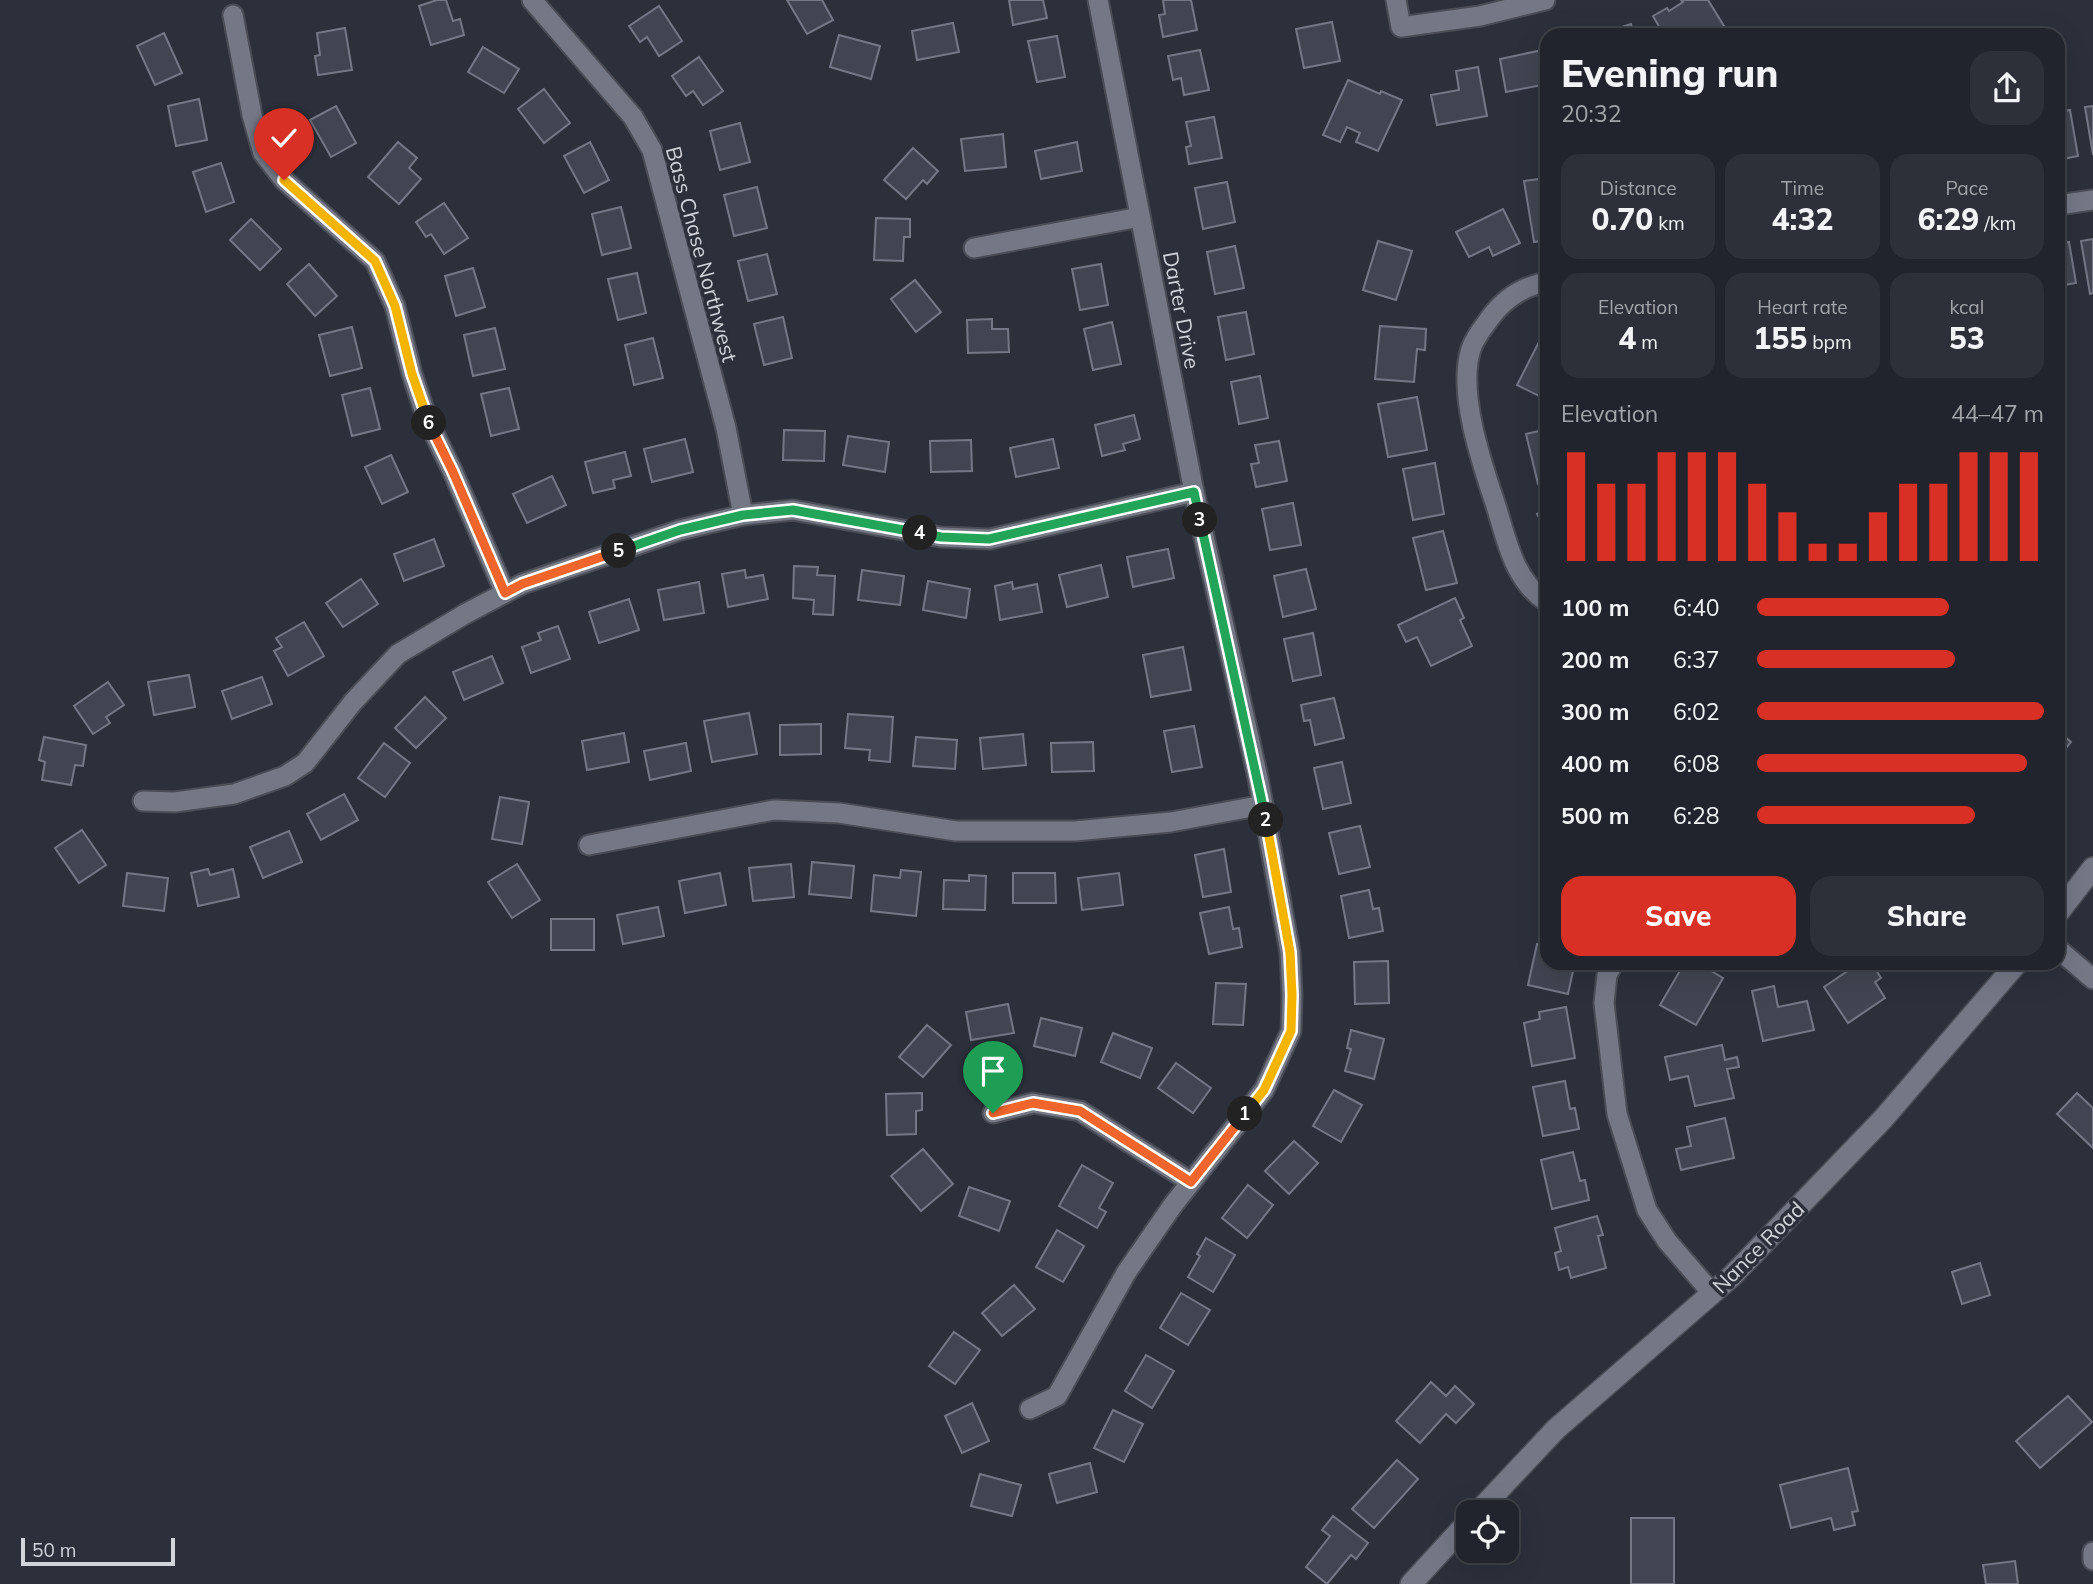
<!DOCTYPE html>
<html lang="en">
<head>
<meta charset="utf-8">
<style>
	:root { --surface:#21242c; --page:#2d3038; --text:#f1f3f6; --muted:#a2a4a9; --line:#3e4148; --accent:#d93025 }
	body { margin:0; font-family:Mulish,sans-serif; background:var(--page); color:var(--text); height:100vh; display:flex; flex-direction:column; font-size:26px; white-space:nowrap }
	* { box-sizing:border-box; margin:0 }
	p { font-size:23px; color:var(--muted) }
	.icon { flex:none; width:38px; height:38px; fill:none; stroke:currentColor; stroke-width:2; stroke-linecap:round; stroke-linejoin:round }
	.map { position:relative; flex:1; overflow:hidden }
	.panel { position:absolute; left:1540px; top:28px; width:525px; height:942px; display:flex; flex-direction:column; background:var(--surface); border-radius:21px; box-shadow:0 7px 28px #0002,0 0 0 2px var(--line) }
	.panel>* { flex:none }
	.tools { position:absolute; left:1456px; top:1500px; display:grid; gap:14px }
	.tools a { display:grid; place-items:center; width:63px; height:63px; border-radius:14px; background:var(--surface); box-shadow:0 7px 28px #0002,0 0 0 2px var(--line); font-size:35px }
	.scale { position:absolute; left:21px; bottom:18px; width:154px; box-sizing:border-box; padding-left:7px; border:4px solid #d2d4db; border-top:0; font-size:19px; line-height:24px; white-space:nowrap; color:#d2d4db; -webkit-text-stroke:5px #2c303b; paint-order:stroke }
	.pin { position:absolute; display:grid; place-items:center; width:60px; height:60px; color:#fff; margin:-72px -30px; border-radius:50% 50% 50% 0; rotate:-45deg; box-shadow:0 0 7px #0007 }
	.pin .icon { rotate:45deg }
	.km { position:absolute; width:35px; height:35px; margin:-18px; border-radius:50%; background:#222; color:#fff; font-size:19px; line-height:35px; text-align:center }
	.round { display:grid; place-items:center; flex:none; width:74px; height:74px; border-radius:21px; background:var(--page) }
	.summary { display:flex; align-items:center; justify-content:space-between; height:119px; padding:0 21px }
	h1 { font-size:38px; font-weight:800; line-height:52px }
	.figures { display:grid; grid-template-columns:repeat(3,1fr); gap:10px; height:119px; padding:7px 21px }
	.figures div { display:grid; align-content:center; border-radius:18px; background:var(--page); text-align:center }
	.figures b { font-size:30px; font-weight:800 }
	.figures small { font-size:19px; font-weight:400 }
	.figures p { font-size:19px }
	.chart { height:196px; padding:14px 21px }
	.chart p { display:flex; justify-content:space-between }
	.chart svg { width:100%; height:126px; margin-top:7px; stroke:var(--accent); stroke-width:6 }
	.action { display:flex; gap:14px; margin-top:auto; padding:14px 21px }
	.action a { flex:1; height:80px; border-radius:21px; background:var(--accent); color:#fff; font-size:28px; font-weight:800; line-height:80px; text-align:center }
	.action a+a { background:var(--page); color:var(--text) }
	ul { padding:0 21px; list-style:none; font-size:23px }
	li { display:grid; grid-template-columns:112px 84px 1fr; align-items:center; height:52px }
	li i { height:18px; border-radius:9px; background:var(--accent) }
	.map>svg:first-child { display:block }
</style>
</head>
<body>
<div class="map">
<svg width="2093" height="1584" viewBox="0 0 2093 1584">
	<rect width="100%" height="100%" fill="#2c303b"/>
	<!-- building -->
	<g fill="#414551" stroke="#747886" stroke-width="2">
		<polygon points="437,0 446,0 453,21 460,19 464,35 431,45 419,6"/>
		<polygon points="787,0 822,0 833,20 807,34"/>
		<polygon points="1009,0 1043,0 1047,18 1013,25"/>
		<polygon points="1163,0 1191,0 1197,30 1163,37 1159,15 1165,14"/>
		<polygon points="1681,0 1708,0 1724,26 1708,35 1664,35 1653,16 1667,8 1669,11 1683,2"/>
		<polygon points="659,6 682,41 659,56 647,37 640,42 629,26"/>
		<polygon points="1332,22 1340,61 1304,68 1296,29"/>
		<polygon points="953,23 959,52 917,60 912,31"/>
		<polygon points="1631,24 1634,35 1597,35"/>
		<polygon points="345,28 352,70 318,75 315,56 320,55 317,33"/>
		<polygon points="164,33 182,73 155,85 137,46"/>
		<polygon points="839,35 880,46 871,79 830,67"/>
		<polygon points="1057,36 1065,77 1037,82 1028,41"/>
		<polygon points="483,47 519,69 504,93 468,72"/>
		<polygon points="1547,49 1547,84 1506,92 1500,59"/>
		<polygon points="1200,50 1209,90 1184,95 1181,78 1173,80 1168,56"/>
		<polygon points="699,57 723,91 703,105 693,91 686,96 672,76"/>
		<polygon points="1478,67 1487,116 1437,125 1431,95 1459,90 1456,71"/>
		<polygon points="1348,80 1380,94 1381,91 1402,100 1378,151 1356,142 1360,133 1347,127 1340,142 1323,135"/>
		<polygon points="544,89 570,123 544,143 518,109"/>
		<polygon points="199,99 207,140 176,146 168,106"/>
		<polygon points="336,106 356,143 331,157 310,120"/>
		<polygon points="2093,106 2093,155 2085,107"/>
		<polygon points="2070,110 2078,156 2058,160 2058,112"/>
		<polygon points="1214,117 1222,158 1189,164 1186,147 1191,146 1186,122"/>
		<polygon points="740,123 750,162 720,170 710,131"/>
		<polygon points="1003,134 1006,167 965,171 961,139"/>
		<polygon points="398,142 417,158 409,168 421,179 399,204 368,177"/>
		<polygon points="590,142 609,180 584,193 564,156"/>
		<polygon points="1077,142 1082,171 1041,179 1035,151"/>
		<polygon points="913,148 938,171 927,184 923,180 906,199 884,180"/>
		<polygon points="221,163 234,202 206,212 193,172"/>
		<polygon points="1547,178 1547,240 1534,242 1524,181"/>
		<polygon points="1227,182 1235,222 1203,229 1195,188"/>
		<polygon points="757,187 767,228 734,236 724,195"/>
		<polygon points="444,203 468,238 444,254 431,234 426,237 416,222"/>
		<polygon points="621,207 631,248 602,255 592,214"/>
		<polygon points="1503,209 1520,243 1493,256 1489,247 1469,257 1456,232"/>
		<polygon points="876,218 910,219 910,237 904,237 903,261 874,260"/>
		<polygon points="251,219 281,249 260,270 230,240"/>
		<polygon points="2093,239 2093,293 2090,294 2081,241"/>
		<polygon points="1378,241 1412,251 1396,300 1363,290"/>
		<polygon points="2069,242 2076,283 2058,286 2058,244"/>
		<polygon points="1235,246 1244,288 1215,294 1207,252"/>
		<polygon points="767,254 777,294 748,301 738,261"/>
		<polygon points="309,264 337,296 315,316 287,284"/>
		<polygon points="1101,264 1108,305 1080,310 1072,269"/>
		<polygon points="473,268 485,307 456,316 445,276"/>
		<polygon points="637,273 646,313 618,320 608,279"/>
		<polygon points="915,280 941,312 916,332 891,299"/>
		<polygon points="1246,312 1254,354 1226,360 1218,317"/>
		<polygon points="783,317 792,358 764,365 754,324"/>
		<polygon points="992,319 992,329 1008,329 1009,352 968,353 967,320"/>
		<polygon points="1112,322 1121,364 1093,370 1084,329"/>
		<polygon points="1380,326 1426,329 1425,350 1417,349 1414,382 1375,379"/>
		<polygon points="352,327 362,368 330,376 319,335"/>
		<polygon points="495,328 505,369 473,376 464,335"/>
		<polygon points="653,338 663,378 634,385 625,345"/>
		<polygon points="1540,340 1547,344 1547,400 1517,385"/>
		<polygon points="1260,376 1268,418 1239,424 1231,382"/>
		<polygon points="370,388 380,429 352,436 342,395"/>
		<polygon points="509,388 519,429 491,436 481,394"/>
		<polygon points="1417,397 1427,450 1388,457 1378,404"/>
		<polygon points="1134,415 1140,439 1123,444 1125,450 1102,456 1095,425"/>
		<polygon points="1547,429 1547,482 1538,484 1526,434"/>
		<polygon points="784,430 825,431 824,461 783,460"/>
		<polygon points="848,436 889,442 885,472 843,465"/>
		<polygon points="685,439 693,472 652,482 644,449"/>
		<polygon points="1053,439 1059,468 1016,477 1010,448"/>
		<polygon points="971,440 972,471 931,472 930,441"/>
		<polygon points="1279,441 1287,481 1256,487 1251,464 1259,463 1255,445"/>
		<polygon points="625,452 631,476 613,480 615,488 593,493 585,462"/>
		<polygon points="391,455 408,492 382,504 365,467"/>
		<polygon points="1435,463 1444,514 1413,520 1403,469"/>
		<polygon points="552,476 566,505 527,523 513,494"/>
		<polygon points="1293,503 1301,545 1270,550 1262,509"/>
		<polygon points="1547,509 1547,533 1537,514"/>
		<polygon points="1443,531 1457,583 1426,590 1413,538"/>
		<polygon points="434,539 444,566 404,581 394,554"/>
		<polygon points="1168,549 1174,578 1133,587 1127,557"/>
		<polygon points="1101,565 1108,597 1067,607 1059,575"/>
		<polygon points="794,566 818,567 817,575 835,576 833,615 813,614 814,600 793,598"/>
		<polygon points="1306,569 1316,609 1283,617 1274,576"/>
		<polygon points="745,570 746,578 763,575 768,599 728,607 722,574"/>
		<polygon points="862,570 904,576 900,605 858,600"/>
		<polygon points="361,579 378,604 343,627 326,603"/>
		<polygon points="928,581 970,589 966,618 923,610"/>
		<polygon points="699,582 704,613 664,620 658,590"/>
		<polygon points="1012,582 1013,589 1037,584 1042,612 1000,620 995,586"/>
		<polygon points="1455,598 1464,618 1460,620 1472,646 1431,666 1417,637 1406,642 1398,625"/>
		<polygon points="629,599 639,630 599,643 589,612"/>
		<polygon points="304,622 324,656 288,676 274,651 282,647 276,638"/>
		<polygon points="558,626 570,659 531,673 522,647 541,640 538,633"/>
		<polygon points="1313,633 1321,675 1293,681 1284,639"/>
		<polygon points="1183,647 1191,690 1151,697 1143,655"/>
		<polygon points="492,656 503,683 464,700 453,672"/>
		<polygon points="189,675 195,707 154,715 148,682"/>
		<polygon points="262,677 272,704 232,719 222,691"/>
		<polygon points="108,682 124,705 106,717 110,723 93,734 74,706"/>
		<polygon points="425,697 446,718 416,748 395,728"/>
		<polygon points="1334,698 1344,738 1315,745 1310,720 1304,721 1301,705"/>
		<polygon points="749,713 757,754 712,762 704,721"/>
		<polygon points="848,714 893,717 890,762 869,760 870,750 845,748"/>
		<polygon points="821,724 821,754 780,755 780,725"/>
		<polygon points="1194,726 1202,767 1172,772 1164,731"/>
		<polygon points="2058,731 2071,742 2058,758"/>
		<polygon points="624,733 629,762 587,770 582,741"/>
		<polygon points="1023,734 1026,765 983,769 980,738"/>
		<polygon points="44,737 86,745 83,766 75,765 71,785 42,780 45,762 39,760"/>
		<polygon points="916,737 957,740 955,769 913,766"/>
		<polygon points="1093,742 1094,771 1052,772 1051,743"/>
		<polygon points="384,743 410,763 385,797 358,778"/>
		<polygon points="686,743 691,771 650,780 644,751"/>
		<polygon points="1342,762 1351,803 1323,809 1314,768"/>
		<polygon points="344,794 358,820 321,840 307,814"/>
		<polygon points="500,797 529,802 522,844 492,839"/>
		<polygon points="1360,826 1370,867 1339,874 1329,833"/>
		<polygon points="82,830 106,865 79,883 55,848"/>
		<polygon points="289,831 302,862 263,878 250,847"/>
		<polygon points="1224,849 1231,892 1203,897 1195,855"/>
		<polygon points="812,862 854,866 851,898 809,894"/>
		<polygon points="517,864 540,900 512,918 488,882"/>
		<polygon points="791,864 794,897 753,901 749,868"/>
		<polygon points="208,869 210,875 233,869 239,897 198,906 191,873"/>
		<polygon points="901,870 921,872 916,916 871,911 874,875 900,878"/>
		<polygon points="127,873 168,878 164,911 123,906"/>
		<polygon points="720,873 726,905 685,913 679,881"/>
		<polygon points="1013,873 1055,873 1056,903 1013,903"/>
		<polygon points="1119,873 1123,905 1082,910 1078,878"/>
		<polygon points="969,875 986,876 985,910 943,909 944,880 969,881"/>
		<polygon points="1369,890 1373,909 1379,908 1383,931 1349,938 1341,896"/>
		<polygon points="658,907 664,936 623,944 617,915"/>
		<polygon points="1229,907 1233,929 1239,928 1242,947 1209,954 1200,913"/>
		<rect x="551" y="919" width="43" height="31"/>
		<polygon points="1537,944 1547,946 1547,962 1575,962 1568,994 1528,985"/>
		<polygon points="1388,961 1389,1003 1355,1004 1354,962"/>
		<polygon points="1685,962 1696,962 1723,978 1696,1025 1660,1005"/>
		<polygon points="1861,962 1871,962 1881,978 1875,982 1885,998 1848,1023 1824,987"/>
		<polygon points="1216,983 1246,984 1243,1025 1213,1024"/>
		<polygon points="1774,986 1778,1007 1807,1001 1814,1030 1763,1041 1752,991"/>
		<polygon points="1008,1004 1014,1033 971,1040 966,1012"/>
		<polygon points="1566,1007 1575,1058 1532,1066 1524,1023 1540,1019 1539,1012"/>
		<polygon points="1041,1018 1082,1028 1075,1056 1034,1046"/>
		<polygon points="927,1025 951,1045 923,1077 899,1057"/>
		<polygon points="1351,1030 1384,1039 1374,1079 1345,1071 1351,1049 1347,1048"/>
		<polygon points="1113,1033 1152,1048 1140,1078 1101,1062"/>
		<polygon points="1722,1045 1725,1060 1737,1057 1739,1067 1727,1069 1734,1098 1695,1106 1688,1076 1670,1080 1665,1057"/>
		<polygon points="1176,1063 1211,1088 1193,1113 1158,1088"/>
		<polygon points="1565,1081 1570,1109 1575,1108 1579,1129 1543,1136 1533,1087"/>
		<polygon points="1334,1090 1362,1105 1341,1142 1313,1126"/>
		<polygon points="922,1093 922,1110 916,1111 916,1134 887,1135 886,1094"/>
		<polygon points="2077,1093 2093,1108 2093,1148 2057,1114"/>
		<polygon points="1725,1118 1734,1158 1681,1170 1676,1149 1691,1146 1687,1127"/>
		<polygon points="1294,1141 1318,1163 1289,1194 1265,1171"/>
		<polygon points="923,1149 953,1184 921,1211 891,1176"/>
		<polygon points="1573,1152 1580,1181 1585,1180 1589,1200 1552,1209 1541,1160"/>
		<polygon points="1082,1165 1113,1183 1099,1208 1106,1212 1097,1228 1059,1206"/>
		<polygon points="1248,1185 1273,1205 1247,1238 1222,1218"/>
		<polygon points="969,1187 1010,1201 999,1231 959,1216"/>
		<polygon points="1597,1216 1603,1235 1598,1236 1606,1268 1571,1278 1568,1267 1559,1270 1555,1253 1561,1251 1555,1228"/>
		<polygon points="1057,1230 1084,1246 1063,1282 1036,1267"/>
		<polygon points="1206,1238 1235,1255 1213,1292 1188,1277 1200,1256 1197,1254"/>
		<polygon points="1980,1263 1990,1295 1962,1304 1952,1272"/>
		<polygon points="1014,1285 1035,1309 1002,1336 982,1313"/>
		<polygon points="1181,1293 1210,1310 1188,1345 1160,1328"/>
		<polygon points="954,1332 980,1350 955,1384 929,1366"/>
		<polygon points="1146,1355 1174,1371 1152,1408 1125,1391"/>
		<polygon points="1431,1382 1446,1396 1455,1386 1474,1404 1456,1423 1446,1414 1420,1443 1396,1421"/>
		<polygon points="2068,1396 2092,1422 2040,1468 2016,1441"/>
		<polygon points="972,1403 989,1441 962,1453 945,1416"/>
		<polygon points="1113,1410 1143,1424 1124,1462 1094,1448"/>
		<polygon points="1397,1460 1418,1479 1374,1528 1352,1509"/>
		<polygon points="1090,1463 1097,1492 1057,1503 1049,1474"/>
		<polygon points="1848,1468 1858,1511 1852,1512 1855,1525 1834,1530 1831,1518 1791,1528 1780,1485"/>
		<polygon points="980,1474 1021,1485 1012,1516 971,1506"/>
		<polygon points="1333,1516 1368,1543 1356,1559 1351,1555 1327,1584 1306,1567 1330,1536 1322,1530"/>
		<rect x="1631" y="1518" width="43" height="66"/>
		<polygon points="2015,1561 2018,1584 1986,1584 1983,1565"/>
	</g>
	<g fill="none" stroke-linecap="round" stroke-linejoin="round">
		<!-- street casing -->
		<g stroke="#4a4d56" stroke-width="23">
			<g id="street">
				<polyline points="532,0 633,117 652,150 726,428 743,515"/>
				<polyline points="1396,0 1401,27 1480,16 1545,0"/>
				<polyline points="233,15 252,115 263,153 284,180 375,261 395,306 412,374 427,419 453,472 505,593"/>
				<polyline points="2058,205 2093,200"/>
				<polyline points="974,248 1140,217"/>
				<path d="M1547 282C1524 286 1504 299 1490 318 1483 328 1475 337 1471 349 1457 392 1482 464 1496 506 1507 541 1514 581 1547 602"/>
				<polyline points="143,801 175,802 234,794 285,776 305,763 353,702 398,654 465,614 522,584 680,530 743,515 793,510 941,537 990,539 1194,492"/>
				<polyline points="589,845 774,810 839,813 956,831 1075,831 1171,822 1263,805"/>
				<polyline points="2058,949 2093,979"/>
				<polyline points="1614,962 1607,975 1604,1003 1617,1114 1647,1210 1667,1241 1712,1293"/>
				<polyline points="993,1113 1033,1103 1080,1111 1191,1182"/>
				<polyline points="1030,1409 1057,1396 1126,1273 1173,1205 1264,1090 1291,1031 1292,995 1290,952 1258,778 1194,492 1098,0"/>
				<polyline points="2093,1552 2093,1560"/>
			</g>
		</g>
		<!-- secondary casing -->
		<g stroke="#4a4d56" stroke-width="24">
			<g id="secondary">
				<polyline points="2058,913 2093,868"/>
				<polyline points="1478,1512 1556,1429 1732,1276 1883,1119 2018,962"/>
				<polyline points="1411,1584 1468,1522"/>
			</g>
		</g>
		<!-- street -->
		<use href="#street" stroke="#747885" stroke-width="19"/>
		<!-- secondary -->
		<use href="#secondary" stroke="#747885" stroke-width="21"/>
	</g>
	<g fill="none" stroke-linecap="round" stroke-linejoin="round">
		<!-- split-1 casing -->
		<g stroke="#fff" stroke-width="14">
			<polyline id="split-1" points="993,1113 1033,1103 1080,1111 1191,1182 1245,1114"/>
		</g>
		<!-- split-2 casing -->
		<g stroke="#fff" stroke-width="14">
			<polyline id="split-2" points="1245,1114 1264,1090 1291,1031 1292,995 1290,952 1266,820"/>
		</g>
		<!-- split-3 casing -->
		<g stroke="#fff" stroke-width="14">
			<polyline id="split-3" points="1200,520 1266,820"/>
		</g>
		<!-- split-4 casing -->
		<g stroke="#fff" stroke-width="14">
			<polyline id="split-4" points="920,533 941,537 989,539 1194,492 1200,520"/>
		</g>
		<!-- split-5 casing -->
		<g stroke="#fff" stroke-width="14">
			<polyline id="split-5" points="619,551 680,530 743,515 793,510 920,533"/>
		</g>
		<!-- split-6 casing -->
		<g stroke="#fff" stroke-width="14">
			<polyline id="split-6" points="429,423 453,472 505,593 522,584 619,551"/>
		</g>
		<!-- split-7 casing -->
		<g stroke="#fff" stroke-width="14">
			<polyline id="split-7" points="284,180 375,261 395,306 412,374 429,423"/>
		</g>
		<!-- split-1 -->
		<use href="#split-1" stroke="#f0652b" stroke-width="9"/>
		<!-- split-2 -->
		<use href="#split-2" stroke="#f5b400" stroke-width="9"/>
		<!-- split-3 -->
		<use href="#split-3" stroke="#22a559" stroke-width="9"/>
		<!-- split-4 -->
		<use href="#split-4" stroke="#22a559" stroke-width="9"/>
		<!-- split-5 -->
		<use href="#split-5" stroke="#22a559" stroke-width="9"/>
		<!-- split-6 -->
		<use href="#split-6" stroke="#f0652b" stroke-width="9"/>
		<!-- split-7 -->
		<use href="#split-7" stroke="#f5b400" stroke-width="9"/>
	</g>
	<g text-anchor="middle" dominant-baseline="central" stroke-width="7" stroke-linejoin="round" paint-order="stroke">
		<!-- street labels -->
		<g font-size="21" fill="#d2d4db" stroke="#2c303b">
			<text transform="translate(702 254) rotate(75)">Bass Chase Northwest</text>
			<text transform="translate(1182 310) rotate(79)">Darter Drive</text>
			<text transform="translate(1758 1247) rotate(-45)">Nance Road</text>
		</g>
	</g>
</svg>
<div class="tools">
<a><svg class="icon" aria-label="locate" viewBox="0 0 24 24"><circle cx="12" cy="12" r="6"/><path d="M12 2v4M12 18v4M2 12h4M18 12h4"/></svg></a>
</div>
<div class="scale">50 m</div>
<div class="pin" style="left:993px;top:1113px;background:#1e9e55"><svg class="icon" aria-label="arrive" viewBox="0 0 24 24"><path d="M6 21V4h12l-3 4 3 4H6"/></svg></div>
<div class="pin" style="left:284px;top:180px;background:#d93025"><svg class="icon" aria-label="check" viewBox="0 0 24 24"><path d="M5 12l5 5 9-10"/></svg></div>
<b class="km" style="left:1245px;top:1114px">1</b>
<b class="km" style="left:1266px;top:820px">2</b>
<b class="km" style="left:1200px;top:520px">3</b>
<b class="km" style="left:920px;top:533px">4</b>
<b class="km" style="left:619px;top:551px">5</b>
<b class="km" style="left:429px;top:423px">6</b>
<section class="panel">
<div class="summary"><div><h1>Evening run</h1><p>20:32</p></div><a class="round"><svg class="icon" aria-label="share" viewBox="0 0 24 24"><path d="M12 15V3M7 8l5-5 5 5M5 13v7h14v-7"/></svg></a></div>
<div class="figures">
<div><p>Distance</p><b>0.70<small> km</small></b></div>
<div><p>Time</p><b>4:32</b></div>
<div><p>Pace</p><b>6:29<small> /km</small></b></div>
</div>
<div class="figures">
<div><p>Elevation</p><b>4<small> m</small></b></div>
<div><p>Heart rate</p><b>155<small> bpm</small></b></div>
<div><p>kcal</p><b>53</b></div>
</div>
<div class="chart"><p><span>Elevation</span>44–47 m</p>
<svg viewBox="0 0 160 44" preserveAspectRatio="none"><path d="M5 44V6M15 44V17M25 44V17M35 44V6M45 44V6M55 44V6M65 44V17M75 44V27M85 44V38M95 44V38M105 44V27M115 44V17M125 44V17M135 44V6M145 44V6M155 44V6"/></svg>
</div>
<ul>
<li><b>100 m</b>6:40<i style="width:67%"></i></li>
<li><b>200 m</b>6:37<i style="width:69%"></i></li>
<li><b>300 m</b>6:02<i style="width:100%"></i></li>
<li><b>400 m</b>6:08<i style="width:94%"></i></li>
<li><b>500 m</b>6:28<i style="width:76%"></i></li>
</ul>
<div class="action"><a>Save</a><a>Share</a></div>
</section>
</div>
</body>
</html>
